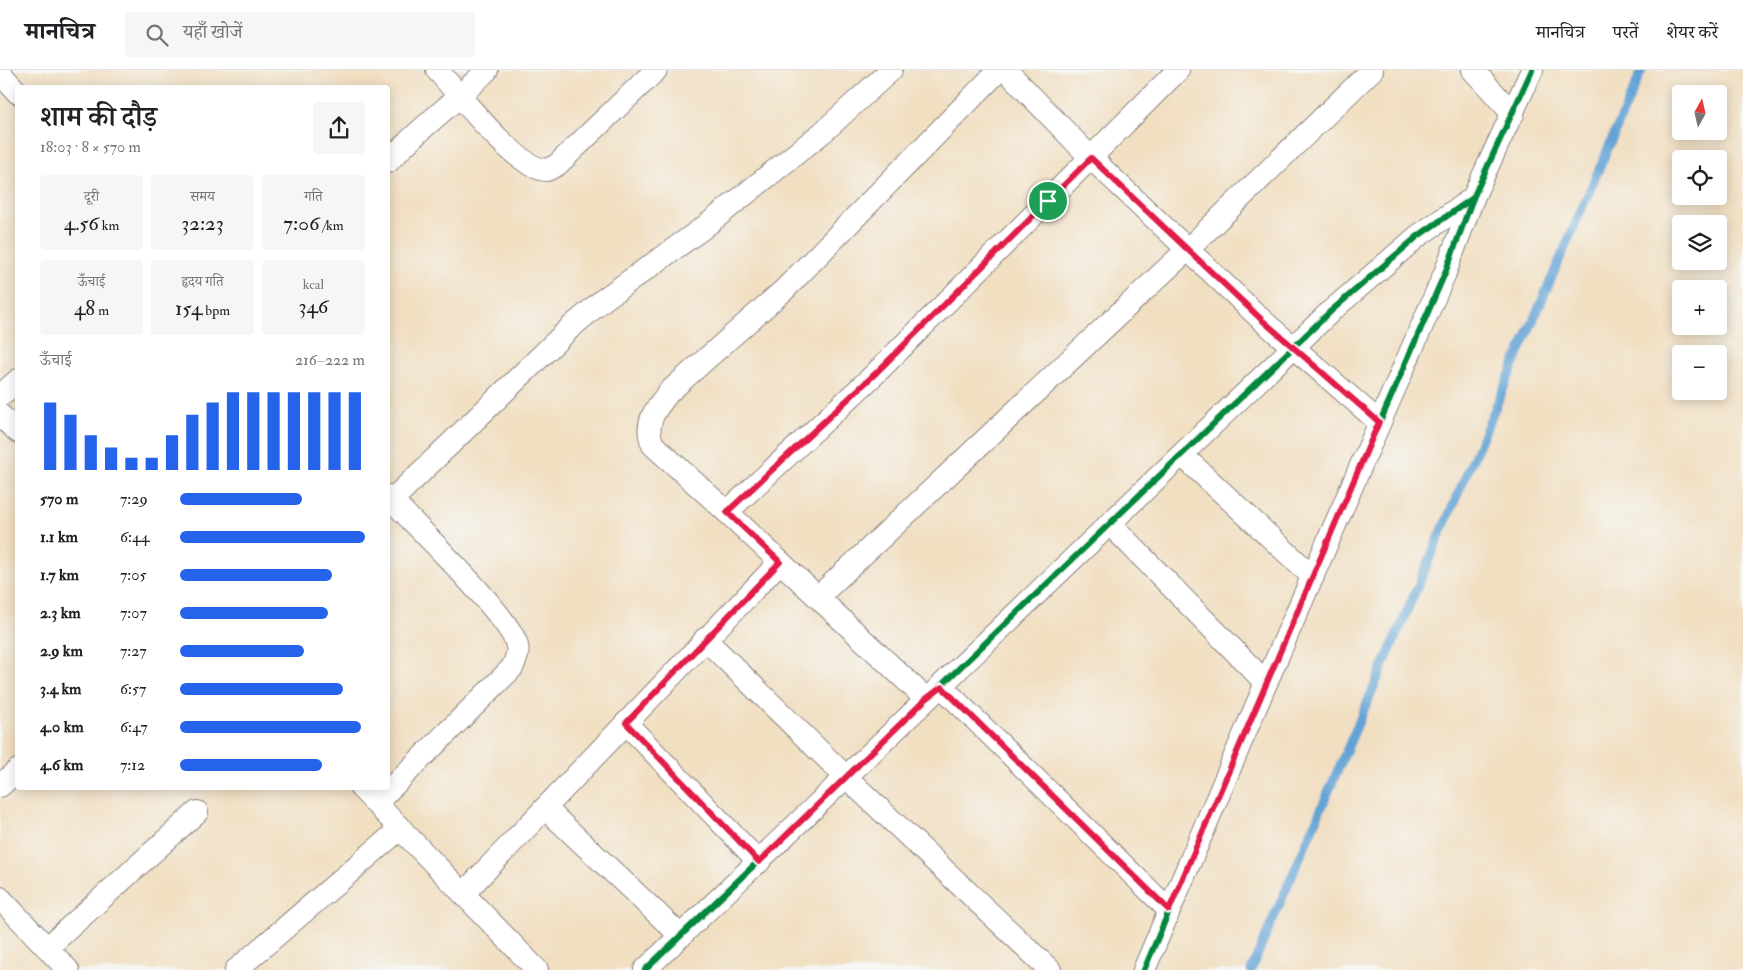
<!DOCTYPE html>
<html lang="hi">
<head>
<meta charset="utf-8">
<style>
	:root { --surface:#fff; --page:#f6f6f6; --text:#202124; --muted:#757577; --line:#e0e0e0; --accent:#2563eb }
	body { margin:0; font-family:"IM FELL Double Pica","Noto Serif Devanagari",serif; background:var(--page); color:var(--text); height:100vh; display:flex; flex-direction:column; font-size:19px; white-space:nowrap }
	* { box-sizing:border-box; margin:0 }
	p { font-size:16px; color:var(--muted) }
	.icon { flex:none; width:28px; height:28px; fill:none; stroke:currentColor; stroke-width:2; stroke-linecap:round; stroke-linejoin:round }
	.map { position:relative; flex:1; overflow:hidden }
	.details { position:absolute; left:15px; top:15px; width:375px; height:705px; display:flex; flex-direction:column; background:var(--surface); border-radius:5px; box-shadow:0 2px 12px #0003 }
	.details>* { flex:none }
	.needle { width:32px; rotate:8deg }
	.fabs { position:absolute; left:1672px; top:15px; display:grid; gap:10px }
	.fabs a { display:grid; place-items:center; width:55px; height:55px; border-radius:5px; background:var(--surface); box-shadow:0 2px 12px #0003; font-size:25px }
	.pin { position:absolute; display:grid; place-items:center; width:42px; height:42px; color:#fff; margin:-21px; border:2px solid #fff; border-radius:50%; box-shadow:0 1px 5px #0007 }
	.round { display:grid; place-items:center; flex:none; width:52px; height:52px; border-radius:5px; background:var(--page) }
	.summary { display:flex; align-items:center; justify-content:space-between; height:85px; padding:0 25px }
	h1 { font-size:28px; font-weight:600; line-height:38px }
	.stats { display:grid; grid-template-columns:repeat(3,1fr); gap:8px; height:85px; padding:5px 25px }
	.stats div { display:grid; align-content:center; border-radius:5px; background:var(--page); text-align:center }
	.stats b { font-size:21px; font-weight:600 }
	.stats small { font-size:14px; font-weight:400 }
	.stats p { font-size:14px }
	.chart { height:140px; padding:10px 25px }
	.chart p { display:flex; justify-content:space-between }
	.chart svg { width:100%; height:90px; margin-top:5px; stroke:var(--accent); stroke-width:6 }
	ul { padding:0 25px; list-style:none; font-size:16px }
	li { display:grid; grid-template-columns:80px 60px 1fr; align-items:center; height:38px }
	li i { height:12px; border-radius:6px; background:var(--accent) }
	header { display:flex; align-items:center; gap:30px; box-sizing:border-box; height:70px; padding:0 25px; background:var(--surface); border-bottom:1px solid var(--line) }
	header strong { font-size:24px }
	nav { display:flex; gap:28px; margin-inline-start:auto; font-size:18px }
	.search { width:350px; height:45px; background:var(--page); display:flex; align-items:center; gap:12px; box-sizing:border-box; padding:0 18px; border-radius:5px; color:var(--muted); font-size:19px }
	.map>svg:first-child { display:block }
</style>
</head>
<body>
<header>
<strong>मानचित्र</strong>
<div class="search"><svg class="icon" aria-label="search" viewBox="0 0 24 24"><circle cx="10" cy="10" r="6"/><path d="M15 15l6 6"/></svg>यहाँ खोजें</div>
<nav><a>मानचित्र</a><a>परतें</a><a>शेयर करें</a></nav>
</header>
<div class="map">
<svg width="1743" height="900" viewBox="0 0 1743 900">
	<rect width="100%" height="100%" fill="#f6f6f2"/>
	<filter id="ink" filterUnits="userSpaceOnUse"><feTurbulence type="fractalNoise" baseFrequency=".02" numOctaves="2"/><feDisplacementMap in="SourceGraphic" scale="10" xChannelSelector="R" yChannelSelector="G"/><feConvolveMatrix kernelMatrix="1 2 1 2 8 2 1 2 1" color-interpolation-filters="sRGB"/></filter>
	<filter id="wash" filterUnits="userSpaceOnUse"><feTurbulence type="fractalNoise" baseFrequency=".0096" numOctaves="4" result="noise"/><feDisplacementMap in="SourceGraphic" scale="20" xChannelSelector="R" yChannelSelector="G"/><feGaussianBlur stdDeviation="1.12" result="paint"/><feColorMatrix in="noise" values="0 0 0 0 0 0 0 0 0 0 0 0 0 0 0 0 0 1.4 0 .05"/><feComposite in="paint" operator="in"/></filter>
	<g filter="url(#wash)">
		<rect width="100%" height="100%" fill="#f1dfc2"/>
		<g fill="none" stroke-linecap="round" stroke-linejoin="round">
			<!-- stream -->
			<polyline stroke="#62a3d5" stroke-width="9" points="1251,900 1642,0"/>
		</g>
	</g>
	<g filter="url(#ink)">
		<g fill="none" stroke-linecap="round" stroke-linejoin="round">
			<!-- street casing -->
			<g stroke="#8a807e" stroke-width="24">
				<g id="street">
					<path d="M437 0C459 24 517 100 547 100L557 95 656 0"/>
					<polyline points="1006,0 1091,88 1262,250 1379,352"/>
					<polyline points="1473,0 1513,44"/>
					<polyline points="0,3 18,23"/>
					<path d="M388 92C418 59 456 32 487 0"/>
					<polyline points="0,326 18,310"/>
					<polyline points="0,345 18,362"/>
					<polyline points="1182,385 1313,507"/>
					<polyline points="388,434 570,258 603,230 703,158 823,62 891,0"/>
					<polyline points="727,442 876,303 1178,0"/>
					<polyline points="1110,454 1266,613"/>
					<polyline points="818,527 1188,179 1372,0"/>
					<polyline points="705,569 847,708 1050,900"/>
					<polyline points="942,617 1169,840"/>
					<path d="M926 629 727 442 653 375C643 353 656 338 670 321L785 219 999 0"/>
					<polyline points="626,653 759,792"/>
					<polyline points="0,716 18,700"/>
					<polyline points="361,718 537,900"/>
					<path d="M376 733 512 598C515 591 519 584 517 576 513 549 411 451 388 426"/>
					<polyline points="545,738 681,866"/>
					<polyline points="464,823 780,492"/>
					<polyline points="0,828 68,900"/>
					<polyline points="48,877 197,742"/>
					<polyline points="236,900 401,758"/>
					<polyline points="645,900 1331,241 1418,166 1473,128"/>
					<polyline points="1144,900 1266,613 1445,203 1473,128 1532,0"/>
				</g>
			</g>
			<!-- street -->
			<use href="#street" stroke="#fff" stroke-width="22"/>
			<!-- cycleway casing -->
			<g stroke="#f6f6f2" stroke-width="9">
				<g id="cycleway">
					<polyline points="645,900 1331,241 1418,166 1473,128"/>
					<polyline points="1144,900 1266,613 1445,203 1473,128 1532,0"/>
				</g>
			</g>
			<!-- cycleway -->
			<use href="#cycleway" stroke="#00873e" stroke-width="6"/>
		</g>
	</g>
	<g fill="none" stroke-linecap="round" stroke-linejoin="round" filter="url(#ink)">
		<!-- route casing -->
		<g stroke="#fff" stroke-width="10">
			<polygon id="route" points="1091,88 1262,250 1379,352 1169,840 942,617 926,629 759,792 626,653 780,492 727,442 876,303"/>
		</g>
		<!-- route -->
		<use href="#route" stroke="#e11d48" stroke-width="6"/>
	</g>
</svg>
<div class="fabs">
<a><svg class="needle" viewBox="-14 -14 28 28"><path d="M0-13l5 13h-10z" fill="#e53935"/><path d="M0 13l5-13h-10z" fill="#757577"/></svg></a>
<a><svg class="icon" aria-label="locate" viewBox="0 0 24 24"><circle cx="12" cy="12" r="6"/><path d="M12 2v4M12 18v4M2 12h4M18 12h4"/></svg></a>
<a><svg class="icon" aria-label="layers" viewBox="0 0 24 24"><path d="M12 4l9 5-9 5-9-5zM3 14l9 5 9-5"/></svg></a>
<a>+</a>
<a>−</a>
</div>
<div class="pin" style="left:1048px;top:131px;background:#1e9e55"><svg class="icon" aria-label="arrive" viewBox="0 0 24 24"><path d="M6 21V4h12l-3 4 3 4H6"/></svg></div>
<section class="details">
<div class="summary"><div><h1>शाम की दौड़</h1><p>18:03 · 8 × 570 m</p></div><a class="round"><svg class="icon" aria-label="share" viewBox="0 0 24 24"><path d="M12 15V3M7 8l5-5 5 5M5 13v7h14v-7"/></svg></a></div>
<div class="stats">
<div><p>दूरी</p><b>4.56<small> km</small></b></div>
<div><p>समय</p><b>32:23</b></div>
<div><p>गति</p><b>7:06<small> /km</small></b></div>
</div>
<div class="stats">
<div><p>ऊँचाई</p><b>48<small> m</small></b></div>
<div><p>हृदय गति</p><b>154<small> bpm</small></b></div>
<div><p>kcal</p><b>346</b></div>
</div>
<div class="chart"><p><span>ऊँचाई</span>216–222 m</p>
<svg viewBox="0 0 160 44" preserveAspectRatio="none"><path d="M5 44V11M15 44V17M25 44V27M35 44V33M45 44V38M55 44V38M65 44V27M75 44V17M85 44V11M95 44V6M105 44V6M115 44V6M125 44V6M135 44V6M145 44V6M155 44V6"/></svg>
</div>
<ul>
<li><b>570 m</b>7:29<i style="width:66%"></i></li>
<li><b>1.1 km</b>6:44<i style="width:100%"></i></li>
<li><b>1.7 km</b>7:05<i style="width:82%"></i></li>
<li><b>2.3 km</b>7:07<i style="width:80%"></i></li>
<li><b>2.9 km</b>7:27<i style="width:67%"></i></li>
<li><b>3.4 km</b>6:57<i style="width:88%"></i></li>
<li><b>4.0 km</b>6:47<i style="width:98%"></i></li>
<li><b>4.6 km</b>7:12<i style="width:77%"></i></li>
</ul>
</section>
</div>
</body>
</html>
